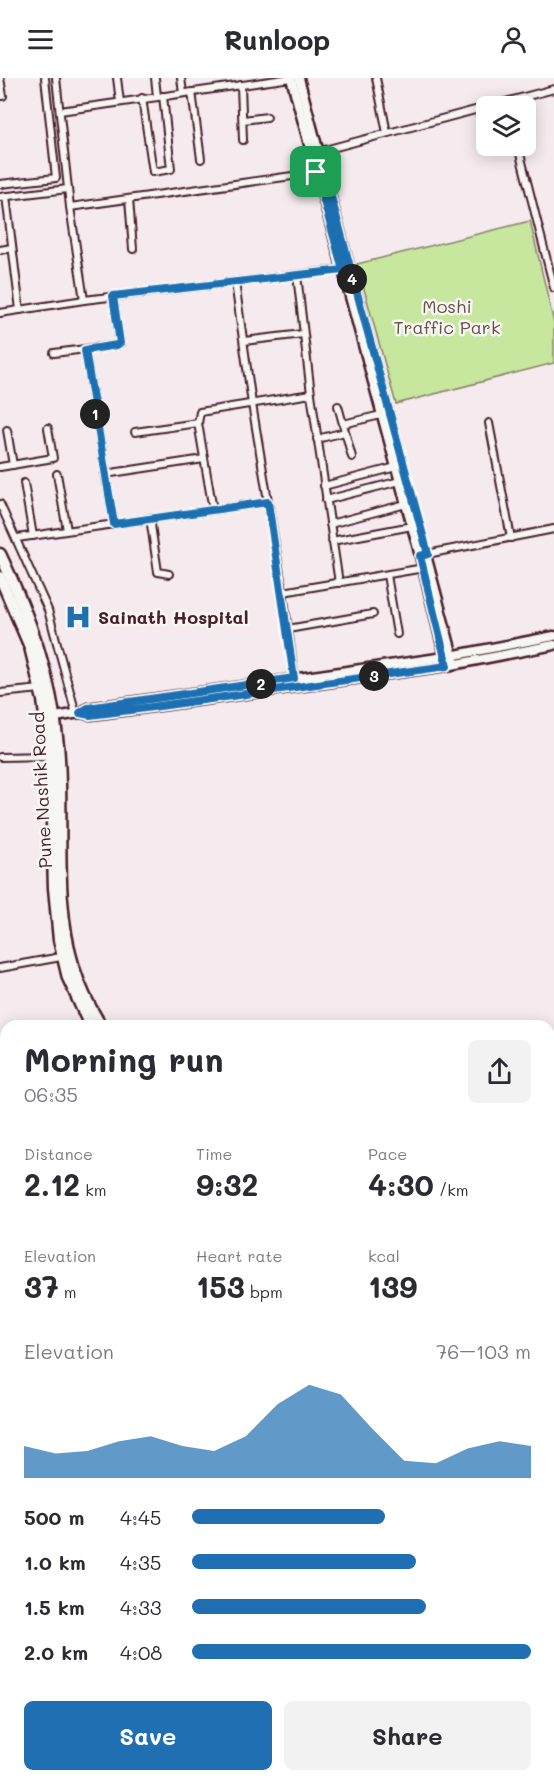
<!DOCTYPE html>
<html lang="en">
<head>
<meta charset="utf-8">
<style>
	:root { --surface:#fff; --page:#f2f2f3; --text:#2b2b33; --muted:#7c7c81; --accent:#1f6fb2 }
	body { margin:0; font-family:Mali,sans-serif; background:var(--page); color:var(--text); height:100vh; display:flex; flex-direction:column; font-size:22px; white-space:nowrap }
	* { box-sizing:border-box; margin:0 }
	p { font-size:20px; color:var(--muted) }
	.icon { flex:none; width:33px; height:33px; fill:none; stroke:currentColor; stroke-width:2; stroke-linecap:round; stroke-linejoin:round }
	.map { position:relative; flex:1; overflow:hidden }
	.side { position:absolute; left:0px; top:942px; width:555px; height:762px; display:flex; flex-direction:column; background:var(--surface); border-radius:18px 18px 0 0; box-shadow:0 3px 15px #0003 }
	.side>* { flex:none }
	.tools { position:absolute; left:476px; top:18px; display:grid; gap:12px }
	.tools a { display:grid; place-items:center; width:60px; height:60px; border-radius:9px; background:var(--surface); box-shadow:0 3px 15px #0003; font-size:30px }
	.pin { position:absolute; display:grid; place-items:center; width:51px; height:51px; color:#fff; margin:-26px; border-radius:12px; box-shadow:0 3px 9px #0006 }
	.km { position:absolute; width:30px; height:30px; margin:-15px; border-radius:50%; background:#222; color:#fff; font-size:16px; line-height:30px; text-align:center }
	.round { display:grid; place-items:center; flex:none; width:63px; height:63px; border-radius:9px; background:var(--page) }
	.headline { display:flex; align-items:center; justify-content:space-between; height:102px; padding:0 24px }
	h1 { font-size:33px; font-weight:700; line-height:45px }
	.metrics { display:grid; grid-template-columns:repeat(3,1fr); gap:9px; height:102px; padding:6px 24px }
	.metrics div { display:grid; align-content:center }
	.metrics b { font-size:30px; font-weight:700 }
	.metrics small { font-size:16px; font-weight:400 }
	.metrics p { font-size:16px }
	.chart { height:168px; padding:12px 24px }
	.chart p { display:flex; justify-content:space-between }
	.chart svg { width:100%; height:108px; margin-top:6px; fill:var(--accent); opacity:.7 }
	.primary-button { display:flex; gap:12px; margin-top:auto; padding:12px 24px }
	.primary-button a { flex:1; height:69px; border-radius:9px; background:var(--accent); color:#fff; font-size:24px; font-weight:700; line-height:69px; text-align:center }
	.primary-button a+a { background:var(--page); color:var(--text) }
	ul { padding:0 24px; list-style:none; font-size:20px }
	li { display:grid; grid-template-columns:96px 72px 1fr; align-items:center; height:45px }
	li i { height:15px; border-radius:8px; background:var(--accent) }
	header { display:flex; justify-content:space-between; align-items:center; height:78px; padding:0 24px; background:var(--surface); font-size:27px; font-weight:700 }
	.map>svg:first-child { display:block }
</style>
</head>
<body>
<header><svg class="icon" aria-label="menu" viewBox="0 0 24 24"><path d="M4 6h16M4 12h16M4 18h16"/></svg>Runloop<svg class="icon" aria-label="person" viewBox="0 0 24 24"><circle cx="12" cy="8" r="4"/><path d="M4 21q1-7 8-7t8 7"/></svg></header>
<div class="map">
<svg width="554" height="1704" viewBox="0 0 554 1704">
	<rect width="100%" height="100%" fill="#f5ebef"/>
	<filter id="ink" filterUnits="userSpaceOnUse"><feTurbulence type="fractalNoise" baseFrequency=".0167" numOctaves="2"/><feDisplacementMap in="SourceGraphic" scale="12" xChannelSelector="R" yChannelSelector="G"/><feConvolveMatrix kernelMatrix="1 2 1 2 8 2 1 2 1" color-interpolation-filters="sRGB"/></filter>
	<g filter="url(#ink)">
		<!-- green -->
		<polygon fill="#c7e69e" stroke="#888264" stroke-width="1.5" points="530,143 554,245 554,285 396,326 357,186"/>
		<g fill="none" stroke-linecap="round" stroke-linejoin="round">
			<!-- street casing -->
			<g stroke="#4a1f2b" stroke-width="10">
				<g id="street">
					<polyline points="56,0 70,129 84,222"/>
					<polyline points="117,0 120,24"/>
					<polyline points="155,0 157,18"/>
					<polyline points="181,0 183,15"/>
					<polyline points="376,0 387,55"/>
					<polyline points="241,7 243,62"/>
					<polyline points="192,14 201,81"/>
					<polyline points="0,18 3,18 0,0"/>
					<polyline points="142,20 153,94 171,91 163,18"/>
					<polyline points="60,33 291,0"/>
					<polyline points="243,42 267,39"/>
					<polyline points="518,68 554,210"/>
					<polyline points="317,74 554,11"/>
					<polyline points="0,106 56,100 45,0"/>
					<polyline points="6,118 20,232"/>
					<polyline points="0,119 68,111"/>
					<polyline points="129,121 133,171"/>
					<polyline points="70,129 321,94"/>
					<polyline points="0,172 12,170"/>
					<polyline points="297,197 311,316 339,505"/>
					<polyline points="235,204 252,326 283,514 295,603"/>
					<polyline points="0,235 84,222 346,191"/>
					<polyline points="244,263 303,256"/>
					<polyline points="85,272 114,446"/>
					<polyline points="54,275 117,267 120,265 113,218"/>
					<polyline points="338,328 343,346"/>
					<polyline points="489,345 511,460"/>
					<polyline points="7,352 13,387"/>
					<polyline points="135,354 198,345"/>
					<polyline points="317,361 345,354"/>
					<polyline points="352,379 343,346 381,337"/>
					<polyline points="0,389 53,380 48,350"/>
					<polyline points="57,396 67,452"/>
					<polyline points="105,396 204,381"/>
					<polyline points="24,405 33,458"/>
					<polyline points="324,408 396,389"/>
					<polyline points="326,422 400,403"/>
					<polyline points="0,426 48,532 76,636"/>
					<polyline points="213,432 198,345 200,334 311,316"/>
					<polyline points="150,440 158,494 169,496"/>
					<polyline points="330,446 406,426"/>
					<polyline points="17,460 268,424"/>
					<polyline points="332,463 412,448"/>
					<polyline points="422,477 554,451"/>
					<polyline points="387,497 397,556"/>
					<polyline points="283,514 424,490"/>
					<polyline points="288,551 373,536"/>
					<polyline points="0,615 41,611"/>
					<polyline points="0,679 50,678"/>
					<polyline points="0,890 61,879"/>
					<polyline points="0,974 6,999"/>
					<polyline points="0,1074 6,1073"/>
					<polyline points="0,1079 6,1078"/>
					<polyline points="0,1558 6,1559"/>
					<polyline points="1,1580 6,1581"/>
					<polyline points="381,1704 381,1698"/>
					<polyline points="407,1704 407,1698"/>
				</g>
			</g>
			<!-- secondary casing -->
			<g stroke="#4a1f2b" stroke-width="13">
				<g id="secondary">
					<polyline points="291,0 420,478 447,588"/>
					<polyline points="299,0 455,586"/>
					<polyline points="80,635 91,637 138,631 447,588 554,567"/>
					<polyline points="55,639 80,635 88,630 445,579 554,558"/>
					<polyline points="549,1234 554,1234"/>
					<polyline points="549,1245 554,1245"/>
				</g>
			</g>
			<!-- highway casing -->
			<g stroke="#4a1f2b" stroke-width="15">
				<g id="highway">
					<path d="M0 476C30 539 51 597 58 667 65 740 52 819 74 890 80 910 90 930 101 948"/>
					<polyline points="0,499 30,569 43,622 50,678 54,810 59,862 68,900 90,948"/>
					<polyline points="249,1698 250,1704"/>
					<polyline points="258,1698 259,1704"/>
				</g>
			</g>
			<!-- street -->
			<use href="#street" stroke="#f6f6f2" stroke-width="6"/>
			<!-- secondary -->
			<use href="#secondary" stroke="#f6f6f2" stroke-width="8"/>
			<!-- highway -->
			<use href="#highway" stroke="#f6f6f2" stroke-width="10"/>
		</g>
	</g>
	<g fill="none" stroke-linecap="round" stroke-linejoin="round" filter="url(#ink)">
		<!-- route casing -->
		<g stroke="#fff" stroke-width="12">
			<polygon id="route" points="324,93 428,476 420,478 447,588 138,631 90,637 80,635 88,630 294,600 268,424 114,446 85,272 117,267 120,265 113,218 343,192 316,94"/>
		</g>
		<!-- route -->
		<use href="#route" stroke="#1f6fb2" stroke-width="8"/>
	</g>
	<!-- icons -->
	<defs>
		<g id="hospital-bare" transform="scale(2.07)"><path d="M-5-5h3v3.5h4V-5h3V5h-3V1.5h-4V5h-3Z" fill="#1f6fb2" stroke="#f6f6f2" stroke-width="2.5" paint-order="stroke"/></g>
	</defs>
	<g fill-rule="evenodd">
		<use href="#hospital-bare" x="78" y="539"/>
	</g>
	<g text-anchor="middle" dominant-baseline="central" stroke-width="5" stroke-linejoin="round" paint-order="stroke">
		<!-- park labels -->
		<g font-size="18" fill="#695148" stroke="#f6f6f2">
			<text x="447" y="228">Moshi<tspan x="447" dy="21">Traffic Park</tspan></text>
		</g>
		<!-- poi labels -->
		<g font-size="18" font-weight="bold" fill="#4a1f2b" stroke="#f6f6f2" text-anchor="start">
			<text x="98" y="539">Sainath Hospital</text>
		</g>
		<!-- street labels -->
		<g font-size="18" fill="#4a1f2b" stroke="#f6f6f2">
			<text transform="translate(41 712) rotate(-93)">Pune Nashik Road</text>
		</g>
	</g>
</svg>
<div class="tools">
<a><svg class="icon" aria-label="layers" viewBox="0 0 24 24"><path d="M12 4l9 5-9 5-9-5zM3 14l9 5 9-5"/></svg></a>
</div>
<div class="pin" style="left:316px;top:94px;background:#1e9e55"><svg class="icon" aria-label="arrive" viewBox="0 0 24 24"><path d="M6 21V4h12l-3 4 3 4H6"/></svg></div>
<b class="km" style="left:95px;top:336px">1</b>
<b class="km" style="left:261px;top:606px">2</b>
<b class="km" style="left:374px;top:598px">3</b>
<b class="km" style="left:352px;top:201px">4</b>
<section class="side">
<div class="headline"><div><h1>Morning run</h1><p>06:35</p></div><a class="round"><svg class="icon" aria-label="share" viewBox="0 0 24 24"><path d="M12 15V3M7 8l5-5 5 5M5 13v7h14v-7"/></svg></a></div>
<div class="metrics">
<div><p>Distance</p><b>2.12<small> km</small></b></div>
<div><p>Time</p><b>9:32</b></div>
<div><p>Pace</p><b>4:30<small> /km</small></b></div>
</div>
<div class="metrics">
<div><p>Elevation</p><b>37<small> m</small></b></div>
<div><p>Heart rate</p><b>153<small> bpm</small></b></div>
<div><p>kcal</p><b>139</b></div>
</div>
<div class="chart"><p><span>Elevation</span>76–103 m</p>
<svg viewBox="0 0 160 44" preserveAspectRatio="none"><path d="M0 44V31L10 34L20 33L30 29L40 27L50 31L60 33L70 27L80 14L90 6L100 10L110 24L120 37L130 38L140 32L150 29L160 31V44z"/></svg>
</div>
<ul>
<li><b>500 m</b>4:45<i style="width:57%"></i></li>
<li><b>1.0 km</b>4:35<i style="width:66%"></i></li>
<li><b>1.5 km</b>4:33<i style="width:69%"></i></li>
<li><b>2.0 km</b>4:08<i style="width:100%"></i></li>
</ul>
<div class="primary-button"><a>Save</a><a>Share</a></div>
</section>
</div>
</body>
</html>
